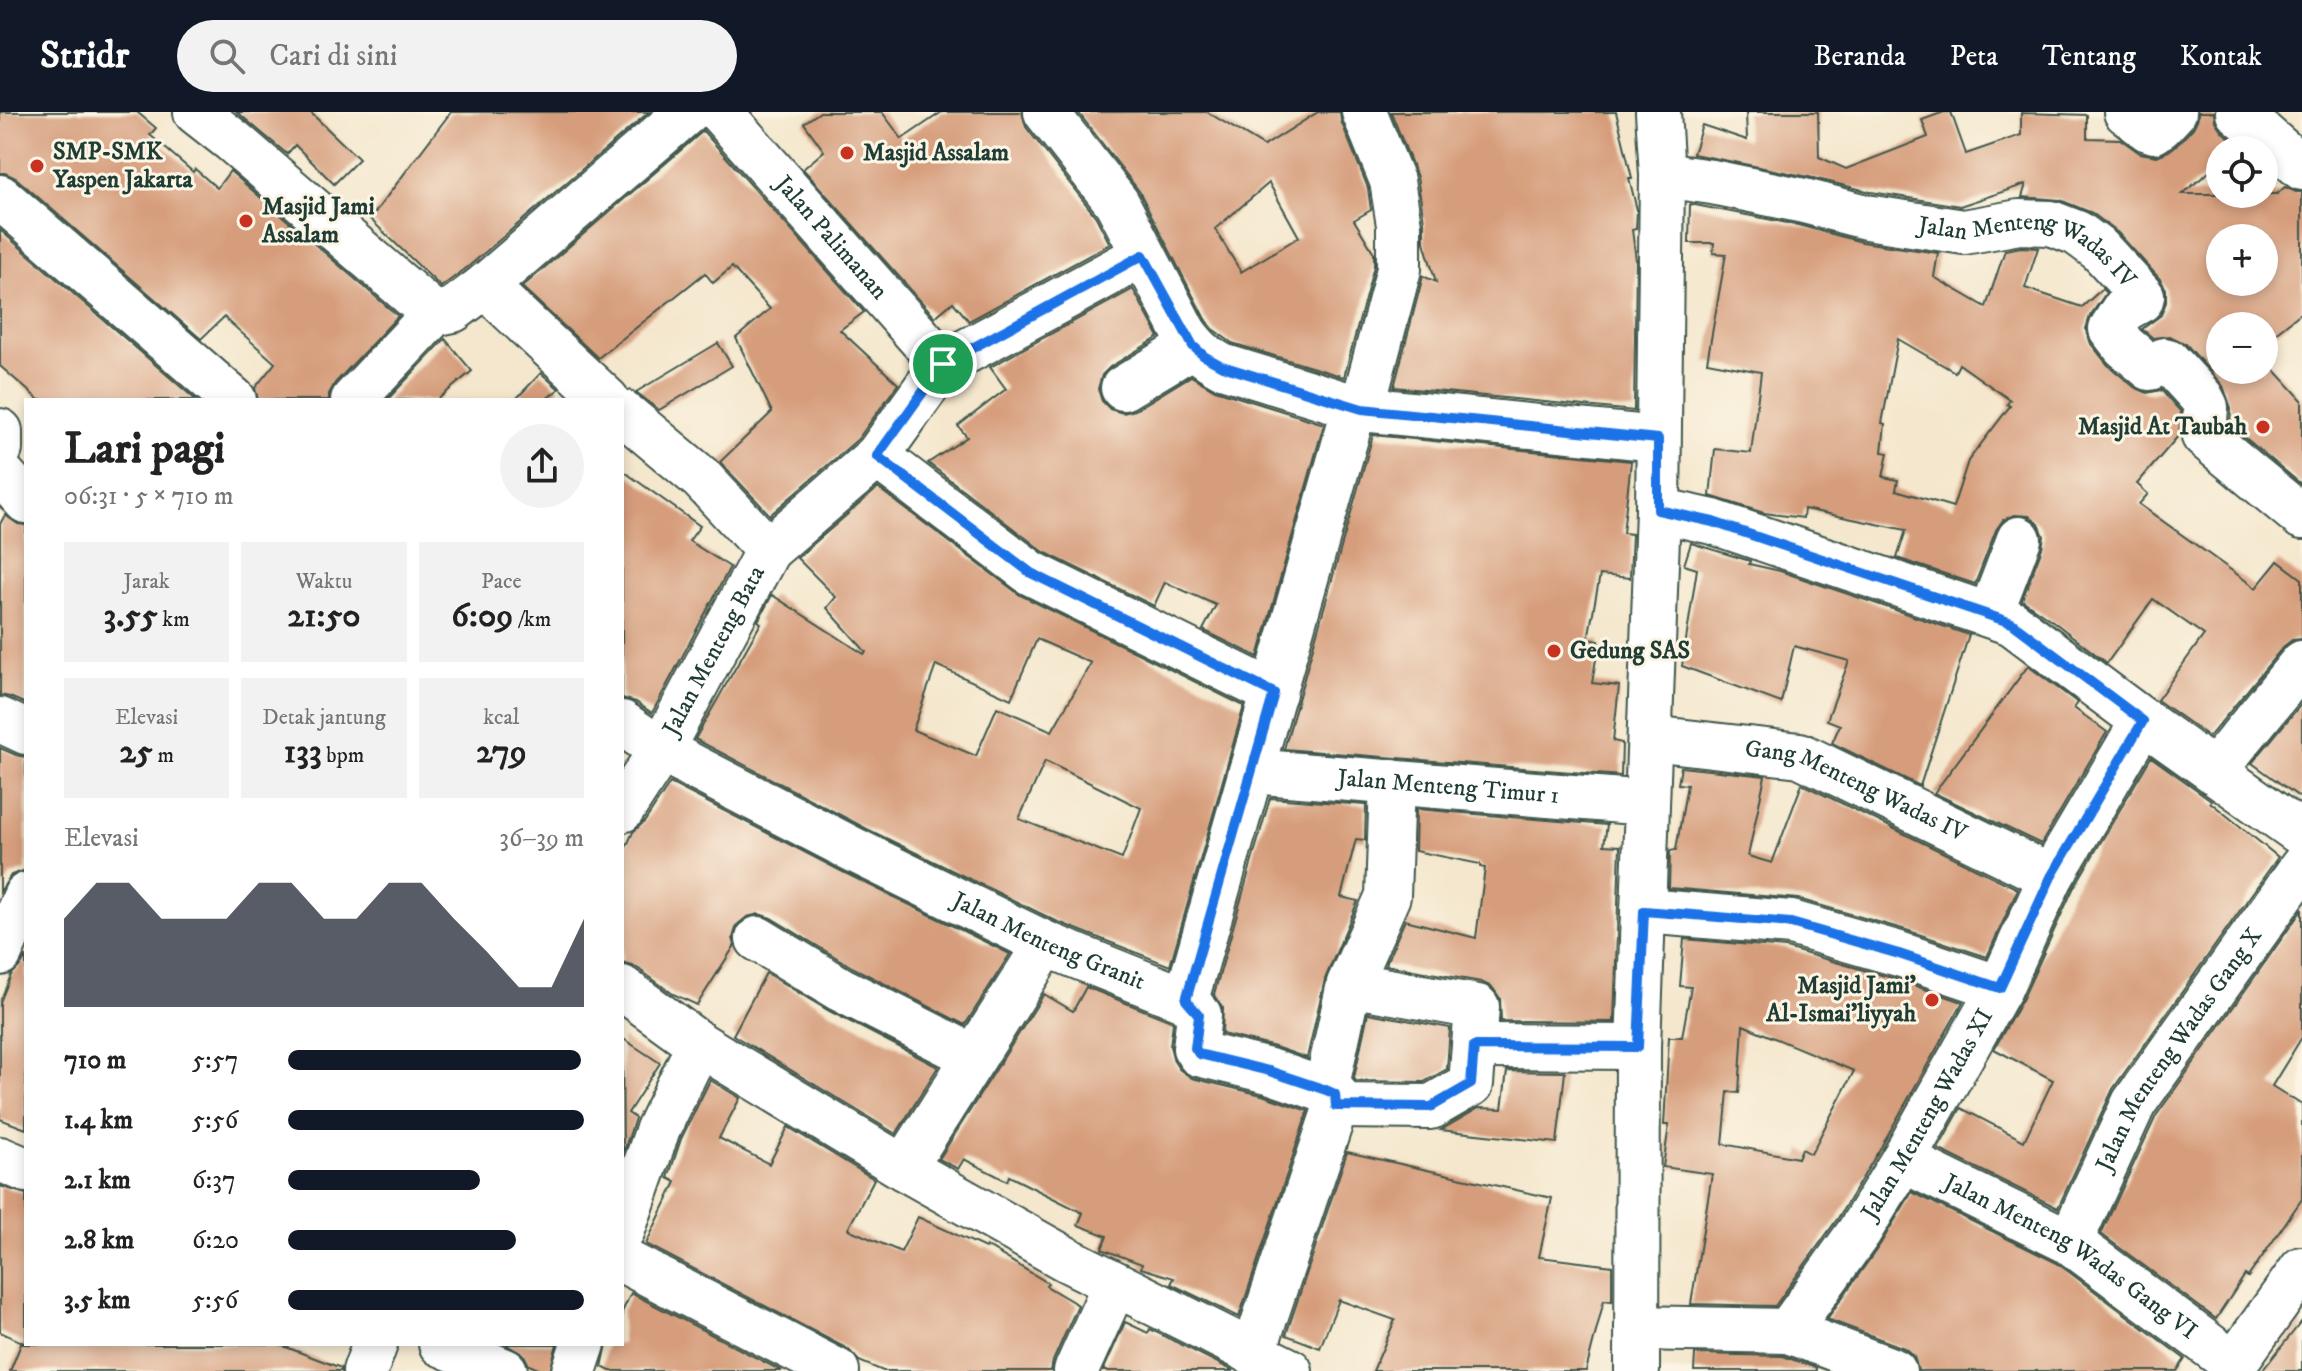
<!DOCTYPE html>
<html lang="id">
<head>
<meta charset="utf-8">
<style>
	:root { --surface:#fff; --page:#f2f2f2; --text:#222; --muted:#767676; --accent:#111827 }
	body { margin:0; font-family:"IM FELL DW Pica",serif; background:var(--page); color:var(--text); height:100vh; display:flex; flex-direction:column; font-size:30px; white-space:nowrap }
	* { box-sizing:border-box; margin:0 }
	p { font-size:26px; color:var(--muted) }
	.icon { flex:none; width:44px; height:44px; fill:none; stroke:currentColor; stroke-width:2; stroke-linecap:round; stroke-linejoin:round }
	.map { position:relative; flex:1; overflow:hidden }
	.details { position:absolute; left:24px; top:286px; width:600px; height:948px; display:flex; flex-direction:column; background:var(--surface); border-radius:0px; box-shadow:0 4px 12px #0003 }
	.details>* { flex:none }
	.controls { position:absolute; left:2206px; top:24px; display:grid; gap:16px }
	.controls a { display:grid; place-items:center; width:72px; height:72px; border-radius:50%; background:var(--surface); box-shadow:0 4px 12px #0003; font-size:40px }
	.pin { position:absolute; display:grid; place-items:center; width:68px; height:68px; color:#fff; margin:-34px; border:4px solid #fff; border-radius:50%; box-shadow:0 2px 8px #0007 }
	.round { display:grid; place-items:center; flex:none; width:84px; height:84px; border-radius:42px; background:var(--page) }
	.summary { display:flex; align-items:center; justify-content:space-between; height:136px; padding:0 40px }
	h1 { font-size:44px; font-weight:700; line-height:60px }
	.stats { display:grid; grid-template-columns:repeat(3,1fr); gap:12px; height:136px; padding:8px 40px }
	.stats div { display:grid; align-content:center; border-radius:0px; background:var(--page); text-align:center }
	.stats b { font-size:34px; font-weight:700 }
	.stats small { font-size:22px; font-weight:400 }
	.stats p { font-size:22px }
	.chart { height:224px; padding:16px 40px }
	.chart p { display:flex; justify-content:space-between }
	.chart svg { width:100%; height:144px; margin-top:8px; fill:var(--accent); opacity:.7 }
	ul { padding:0 40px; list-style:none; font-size:26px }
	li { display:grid; grid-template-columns:128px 96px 1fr; align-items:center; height:60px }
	li i { height:20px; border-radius:10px; background:var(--accent) }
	header { display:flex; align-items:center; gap:48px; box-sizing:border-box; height:112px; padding:0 40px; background:var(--accent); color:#fff }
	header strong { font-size:38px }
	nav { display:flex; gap:44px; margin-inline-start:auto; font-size:28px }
	.search { width:560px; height:72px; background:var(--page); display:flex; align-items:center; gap:20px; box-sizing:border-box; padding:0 28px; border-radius:44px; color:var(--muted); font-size:30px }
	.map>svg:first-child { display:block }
</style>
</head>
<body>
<header>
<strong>Stridr</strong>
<div class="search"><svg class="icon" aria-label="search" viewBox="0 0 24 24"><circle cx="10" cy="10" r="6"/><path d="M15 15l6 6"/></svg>Cari di sini</div>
<nav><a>Beranda</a><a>Peta</a><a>Tentang</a><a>Kontak</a></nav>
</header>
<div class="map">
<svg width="2302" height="1259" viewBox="0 0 2302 1259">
	<rect width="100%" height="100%" fill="#fcf5e5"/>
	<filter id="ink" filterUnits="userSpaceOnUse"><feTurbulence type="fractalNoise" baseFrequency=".0125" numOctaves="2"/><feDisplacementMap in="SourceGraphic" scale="16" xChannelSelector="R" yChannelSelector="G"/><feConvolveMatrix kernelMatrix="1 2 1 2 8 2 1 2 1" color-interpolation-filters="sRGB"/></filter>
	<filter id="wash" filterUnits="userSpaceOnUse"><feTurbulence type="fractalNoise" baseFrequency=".006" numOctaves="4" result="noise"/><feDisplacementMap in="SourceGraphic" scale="32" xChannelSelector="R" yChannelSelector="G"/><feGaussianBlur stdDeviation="1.8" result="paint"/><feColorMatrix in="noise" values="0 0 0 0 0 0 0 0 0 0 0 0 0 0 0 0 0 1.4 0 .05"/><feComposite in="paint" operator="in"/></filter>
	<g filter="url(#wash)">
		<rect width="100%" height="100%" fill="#f4e7cd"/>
		<g id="blocks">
			<!-- building -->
			<g fill="#d69d7b" fill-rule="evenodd">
				<polygon points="0,0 137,0 156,16 150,23 193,60 195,57 217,76 230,59 398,204 335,271 329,282 329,288 258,288 255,276 275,251 224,205 201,227 16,66 5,61 0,61"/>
				<polygon points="237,0 310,0 359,47 334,72 295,33 287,42"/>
				<polygon points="451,0 649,0 469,154 441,175 370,107"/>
				<polygon points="820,0 882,0 902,27 942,0 1022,0 1026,15 1096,105 1110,132 969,209 953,190 935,205 803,57 824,39 804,11"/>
				<path d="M1078 0H1207L1264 34 1318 0H1340L1341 9 1368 76 1371 98 1354 108 1374 141V154L1344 265 1232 231 1214 218 1205 207 1139 79ZM1269 71 1299 125 1241 160 1215 117Z"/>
				<polygon points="1391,0 1616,0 1632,66 1629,66 1637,98 1636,117 1632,118 1636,148 1634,299 1394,275 1423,164 1436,170 1424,130 1424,109 1417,65"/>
				<path d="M1746 0H1818L1819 45 1846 57 1928 25 1922 8 1944 0H1951L1966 42 2021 23V1L2087 3V26L2120 27 2140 41 2157 44 2169 39 2179 31 2193 16 2198 6V0H2214L2215 9 2221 18 2240 35 2236 38H2220V51L2182 82H2277L2285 75 2296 80H2302V200L2264 230V214H2220V258H2264V246L2302 288V373L2230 313 2231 296 2223 274 2186 232 2170 224 2153 226 2142 217 2161 203 2166 190V177L2160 167 2118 121 2092 101 2060 88 2022 85 2026 72 1960 94 1871 80 1809 65 1693 42 1702 13 1747 28ZM2220 126H2264V170H2220Z"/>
				<polygon points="703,19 864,200 840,218 898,272 858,327 770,403 720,350 772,300 736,226 770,197 732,155 713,171 705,161 598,246 522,175"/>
				<path d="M1690 92 1798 113 1862 130 1938 141 1934 165 1986 195 2005 138 2021 135 2038 136 2025 176 2082 195 2102 177 2106 181 2090 204 2086 217 2091 232 2108 253 2134 275 2147 281 2161 278 2181 300 2179 323 2137 372 2148 382 2139 392 2256 476 2278 449 2302 467V527L2292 528 2283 535 2209 625 2157 588 2204 523 2153 487 2107 551 2054 510 2022 488 2042 436 2044 424 2039 412 2029 404 2014 403 2003 408 1996 418 1975 472 1897 446 1906 418 1804 397 1803 406 1764 401 1710 384 1715 337 1751 341 1761 260 1707 250 1726 142 1713 141 1714 131H1689ZM1898 227 1955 260 1959 252 2010 288 2007 292 2010 294 1968 349 1953 395 1896 378 1898 368 1883 365 1888 341 1882 340 1885 312 1882 311Z"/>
				<polygon points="0,118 196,288 39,288 0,254"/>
				<polygon points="1133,177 1159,225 1110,255 1102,263 1098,277 1102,289 1110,297 1123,301 1135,298 1191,264 1215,278 1324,312 1258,545 1203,518 1216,493 1165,470 1154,494 1044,440 928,351 967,325 958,314 1006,277 990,255"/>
				<polygon points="445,227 472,259 437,288 387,288"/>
				<polygon points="718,231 732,254 659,298 636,280"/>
				<polygon points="541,261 559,277 545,288 515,288"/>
				<polygon points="1373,323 1631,349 1623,421 1632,422 1630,466 1600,463 1588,527 1599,529 1592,571 1619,574 1613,629 1622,631 1621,664 1284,637"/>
				<polygon points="622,358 700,414 689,429 730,455 652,601 636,590 622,586"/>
				<path d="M878 376 1020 483 1244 594 1170 854 1056 809 867 717 695 627 761 511 758 509 772 483 864 542 866 540 827 496 836 485 797 446ZM1037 527 1091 551 1052 619 997 595 976 644 913 618 936 553 1011 587ZM1045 649 1141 696 1122 747 1019 707Z"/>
				<polygon points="5,403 18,412 26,413 26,592 10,585 0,583 0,412"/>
				<polygon points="1691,431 1750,449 1749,452 1780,459 1969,523 1920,674 1832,631 1840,613 1827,608 1849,549 1794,534 1781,591 1682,554 1697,457 1684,453"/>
				<polygon points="2028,554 2078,591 2074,596 2107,620 2041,732 1934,681"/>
				<polygon points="2302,591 2302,687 2252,651"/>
				<polygon points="0,636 16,643 26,645 26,758 11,763 0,780"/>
				<polygon points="2151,645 2211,688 2210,690 2278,745 2113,977 2058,1096 1938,1037 1961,996 2024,1029 2053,968 1994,937 2023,886 2073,777"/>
				<polygon points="1681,655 1765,664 1748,744 1772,751 1802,672 2018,777 1987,845 1906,818 1798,787 1669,776 1670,739 1676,738 1687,673 1678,672"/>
				<polygon points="670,671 845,761 1010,842 965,913 852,855 771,806 759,802 747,805 737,813 733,826 735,833 697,893 673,882 636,855 622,851 622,744 633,720 645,709"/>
				<polygon points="1270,686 1366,693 1365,728 1356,727 1341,785 1358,789 1325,867 1307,946 1275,935 1222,922 1223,896 1214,882"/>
				<polygon points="1416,697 1607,713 1604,733 1620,734 1614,910 1501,909 1500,886 1492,875 1481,870 1385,853 1405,808 1476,826 1485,756 1480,755 1480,752 1415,739"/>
				<polygon points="2302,798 2302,925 2272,974 2302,993 2302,1087 2248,1165 2245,1163 2216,1207 2101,1122 2156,1004"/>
				<path d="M1684 827 1786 836 1892 866 1963 890 1881 1035 1838 1106 1775 1194 1691 1192 1712 1062 1663 1055 1669 1013H1664L1669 925H1682L1691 875 1680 874ZM1743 913 1854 959 1811 1042 1802 1037 1798 1046 1723 1032 1728 980 1739 981Z"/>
				<polygon points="26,844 26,1017 0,1007 0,890 11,863 22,852"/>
				<polygon points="766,861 829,899 938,955 896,1022 733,923"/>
				<polygon points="1086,875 1171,909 1173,911 1170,934 1174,949 1179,957 1192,966 1262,983 1308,999 1239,1205 1171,1172 1174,1166 1141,1156 1142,1152 1102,1137 1107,1124 1078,1113 1083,1101 1009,1064 1007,1069 964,1047 958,1057 939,1047 1044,882 1073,899"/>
				<polygon points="1368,901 1450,916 1447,957 1424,970 1356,969 1354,966"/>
				<polygon points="622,926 660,951 628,1001 635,1006 623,1042"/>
				<polygon points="1507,959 1565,960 1557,1031 1441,1018 1479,996 1502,997"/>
				<polygon points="710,968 740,986 719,1026 769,1052 788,1015 874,1067 848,1117 901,1140 918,1105 985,1136 986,1134 1048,1171 1046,1174 1078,1193 1053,1249 1051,1259 883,1259 859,1249 848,1237 646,1132 676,1070 668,1066 681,1027"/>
				<polygon points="1347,1040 1552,1086 1539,1145 1612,1154 1612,1189 1604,1188 1586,1259 1373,1259 1395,1208 1339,1188 1320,1236 1286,1223"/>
				<polygon points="0,1074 26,1082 26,1232 278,1232 341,1256 341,1259 10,1259 21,1232 26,1232 0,1220"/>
				<polygon points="1912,1080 2057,1151 2185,1247 2177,1259 1918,1259 1914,1244 1904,1236 1827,1207 1879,1134"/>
				<polygon points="631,1181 782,1259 610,1259 602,1255 607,1232 622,1232 622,1200"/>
				<polygon points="2302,1209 2302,1259 2262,1259"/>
				<polygon points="1125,1210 1148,1221 1150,1217 1234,1259 1103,1259"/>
				<polygon points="505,1232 557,1232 550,1259 543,1259 529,1253 524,1243"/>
				<polygon points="1695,1242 1783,1244 1816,1256 1816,1259 1694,1259"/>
			</g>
		</g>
	</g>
	<g filter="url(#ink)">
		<use href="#blocks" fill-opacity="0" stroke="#3f564b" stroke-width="2"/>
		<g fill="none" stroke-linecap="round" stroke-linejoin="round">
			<!-- minor casing -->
			<g stroke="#3f564b" stroke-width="48">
				<g id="minor">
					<polyline points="196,0 233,29 434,202"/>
					<path id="s1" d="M720 0 943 252"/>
					<path d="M1046 0 1117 91 1184 220C1195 236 1205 245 1222 254L1362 297 1658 327"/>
					<polyline points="2126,0 2148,17 2154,19 2161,14 2174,0"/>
					<polyline points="2238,0 2302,56"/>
					<path id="s2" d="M1662 63 1712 70 1804 89 1866 105 1964 120 2019 110 2051 111 2077 121 2100 138 2142 184 2141 188 2123 198 2111 217 2124 234 2150 256 2164 248 2168 249 2201 285 2206 295 2204 324 2302 405"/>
					<polyline points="0,85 234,288"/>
					<polyline points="485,174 607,288"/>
					<polyline points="1123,276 1193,234"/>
					<polyline points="353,288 434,202 453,198 485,174 687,0"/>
					<polyline points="1362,297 1399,157 1399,113 1392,69 1364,0"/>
					<polyline points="622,300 701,366 768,438"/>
					<polyline points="0,319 0,337"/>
					<polyline points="877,344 1031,461 1274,581"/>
					<polyline points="0,360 26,389"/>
					<polyline points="1658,398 1713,410 2012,511 2143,609 2302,722"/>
					<polyline points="1990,503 2019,427"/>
					<polyline points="0,608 26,620"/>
					<path id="s3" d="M622 611 661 638 856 739 1046 832 1186 888 1199 903 1195 936 1199 942 1269 959 1335 982 1336 994 1253 1242"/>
					<path id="s4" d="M1651 626 1800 643 2051 765"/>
					<path id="s5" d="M1251 659 1647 691"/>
					<polyline points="2214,659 2302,551"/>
					<path id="s6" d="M622 698 661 638 768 438 877 344 943 252 1143 143"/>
					<polyline points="1644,799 1791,811 1899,842 2000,876"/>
					<polyline points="758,827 840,877 974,945"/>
					<polyline points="0,841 26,783"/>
					<polyline points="1349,872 1388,784 1392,670"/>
					<polyline points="622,876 699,932 904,1056 1066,1147 1290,1259"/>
					<polyline points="1186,888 1355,294"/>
					<polyline points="1474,934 1638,935"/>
					<polyline points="1326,978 1349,872 1477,895 1471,972 1431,995 1336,994"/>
					<polyline points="0,1047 26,1058"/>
					<path id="s7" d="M1903 1048 2070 1130 2234 1252"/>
					<polyline points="904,1056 1046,832"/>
					<polyline points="622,1120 658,1017 699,932"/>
					<path id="s8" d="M2070 1130 2134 991 2302 755"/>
					<polyline points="622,1148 837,1259"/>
					<polyline points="1637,1216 1788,1219 1894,1259"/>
					<path id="s9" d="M1788 1219 1859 1120 1903 1048 2000 876 2051 765 2143 609"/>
					<polyline points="441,1232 505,1259"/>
					<polyline points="365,1259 375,1232"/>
					<polyline points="574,1259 583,1232"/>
					<polyline points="1076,1259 1115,1172"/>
					<polyline points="1637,1259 1638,935 1658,398 1662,63 1658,0"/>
					<polyline points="2229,1259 2302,1157"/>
				</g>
			</g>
			<!-- minor -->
			<use href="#minor" stroke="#fff" stroke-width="44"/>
		</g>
	</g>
	<g fill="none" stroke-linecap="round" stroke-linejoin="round" filter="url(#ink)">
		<!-- route casing -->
		<g stroke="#fff" stroke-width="16">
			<polygon id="route" points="1143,143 1193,234 1204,244 1222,254 1362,297 1658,327 1658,398 1713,410 2012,511 2143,609 2051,765 2000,876 1899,842 1791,811 1644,799 1638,935 1474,934 1471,972 1431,995 1336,994 1335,982 1326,978 1269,959 1199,942 1195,936 1199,903 1186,888 1274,581 1031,461 877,344 943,252"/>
		</g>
		<!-- route -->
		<use href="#route" stroke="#1a73e8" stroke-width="10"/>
	</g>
	<!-- markers -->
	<g fill="#c8321e" stroke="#fcf5e5" stroke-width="3">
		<circle cx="847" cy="41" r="8"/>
		<circle cx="37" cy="54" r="8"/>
		<circle cx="246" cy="109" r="8"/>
		<circle cx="2263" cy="315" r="8"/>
		<circle cx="1554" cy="539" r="8"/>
		<circle cx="1932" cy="888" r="8"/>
	</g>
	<g text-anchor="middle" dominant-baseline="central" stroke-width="6" stroke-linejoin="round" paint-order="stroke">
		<!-- poi labels -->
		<g font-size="24" font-weight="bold" fill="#1f3d34" stroke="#fcf5e5" text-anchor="start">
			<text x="53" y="40">SMP-SMK<tspan x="53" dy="28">Yaspen Jakarta</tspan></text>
			<text x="863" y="41">Masjid Assalam</text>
			<text x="262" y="95">Masjid Jami<tspan x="262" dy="28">Assalam</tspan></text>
			<text x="2247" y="315" text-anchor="end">Masjid At Taubah</text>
			<text x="1570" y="539">Gedung SAS</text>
			<text x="1916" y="874" text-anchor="end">Masjid Jami'<tspan x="1916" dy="28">Al-Ismai'liyyah</tspan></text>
		</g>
		<!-- street labels -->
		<g font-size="24" fill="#1f3d34" stroke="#fcf5e5">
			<text stroke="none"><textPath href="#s1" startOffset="168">Jalan Palimanan</textPath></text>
			<text stroke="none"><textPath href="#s2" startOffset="380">Jalan Menteng Wadas IV</textPath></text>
			<text stroke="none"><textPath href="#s6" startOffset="184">Jalan Menteng Bata</textPath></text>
			<text stroke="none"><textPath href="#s5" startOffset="198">Jalan Menteng Timur 1</textPath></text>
			<text stroke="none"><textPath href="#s4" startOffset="214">Gang Menteng Wadas IV</textPath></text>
			<text stroke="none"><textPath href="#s3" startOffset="480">Jalan Menteng Granit</textPath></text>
			<text stroke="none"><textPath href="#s8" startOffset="222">Jalan Menteng Wadas Gang X</textPath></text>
			<text stroke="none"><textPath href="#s9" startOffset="258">Jalan Menteng Wadas XI</textPath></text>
			<text stroke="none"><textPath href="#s7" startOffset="194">Jalan Menteng Wadas Gang VI</textPath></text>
		</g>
	</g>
</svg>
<div class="controls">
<a><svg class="icon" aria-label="locate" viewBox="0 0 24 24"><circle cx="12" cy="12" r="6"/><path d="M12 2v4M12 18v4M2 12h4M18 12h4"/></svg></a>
<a>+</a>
<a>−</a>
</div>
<div class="pin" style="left:943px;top:252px;background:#1e9e55"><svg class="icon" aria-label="arrive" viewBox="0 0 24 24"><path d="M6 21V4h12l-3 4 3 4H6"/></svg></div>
<section class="details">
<div class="summary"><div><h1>Lari pagi</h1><p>06:31 · 5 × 710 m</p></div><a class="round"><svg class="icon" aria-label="share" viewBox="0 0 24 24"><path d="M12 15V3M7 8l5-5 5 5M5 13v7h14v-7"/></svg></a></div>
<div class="stats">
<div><p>Jarak</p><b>3.55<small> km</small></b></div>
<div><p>Waktu</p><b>21:50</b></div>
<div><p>Pace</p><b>6:09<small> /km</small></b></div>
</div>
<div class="stats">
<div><p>Elevasi</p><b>25<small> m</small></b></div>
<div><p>Detak jantung</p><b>133<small> bpm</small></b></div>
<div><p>kcal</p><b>279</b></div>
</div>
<div class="chart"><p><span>Elevasi</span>36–39 m</p>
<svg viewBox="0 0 160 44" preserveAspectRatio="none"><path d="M0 44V17L10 6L20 6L30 17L40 17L50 17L60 6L70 6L80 17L90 17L100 6L110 6L120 17L130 27L140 38L150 38L160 17V44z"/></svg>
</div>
<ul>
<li><b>710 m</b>5:57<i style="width:99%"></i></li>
<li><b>1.4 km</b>5:56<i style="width:100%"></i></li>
<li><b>2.1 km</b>6:37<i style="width:65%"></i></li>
<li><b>2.8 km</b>6:20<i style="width:77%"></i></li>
<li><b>3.5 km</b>5:56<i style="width:100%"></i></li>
</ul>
</section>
</div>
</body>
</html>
